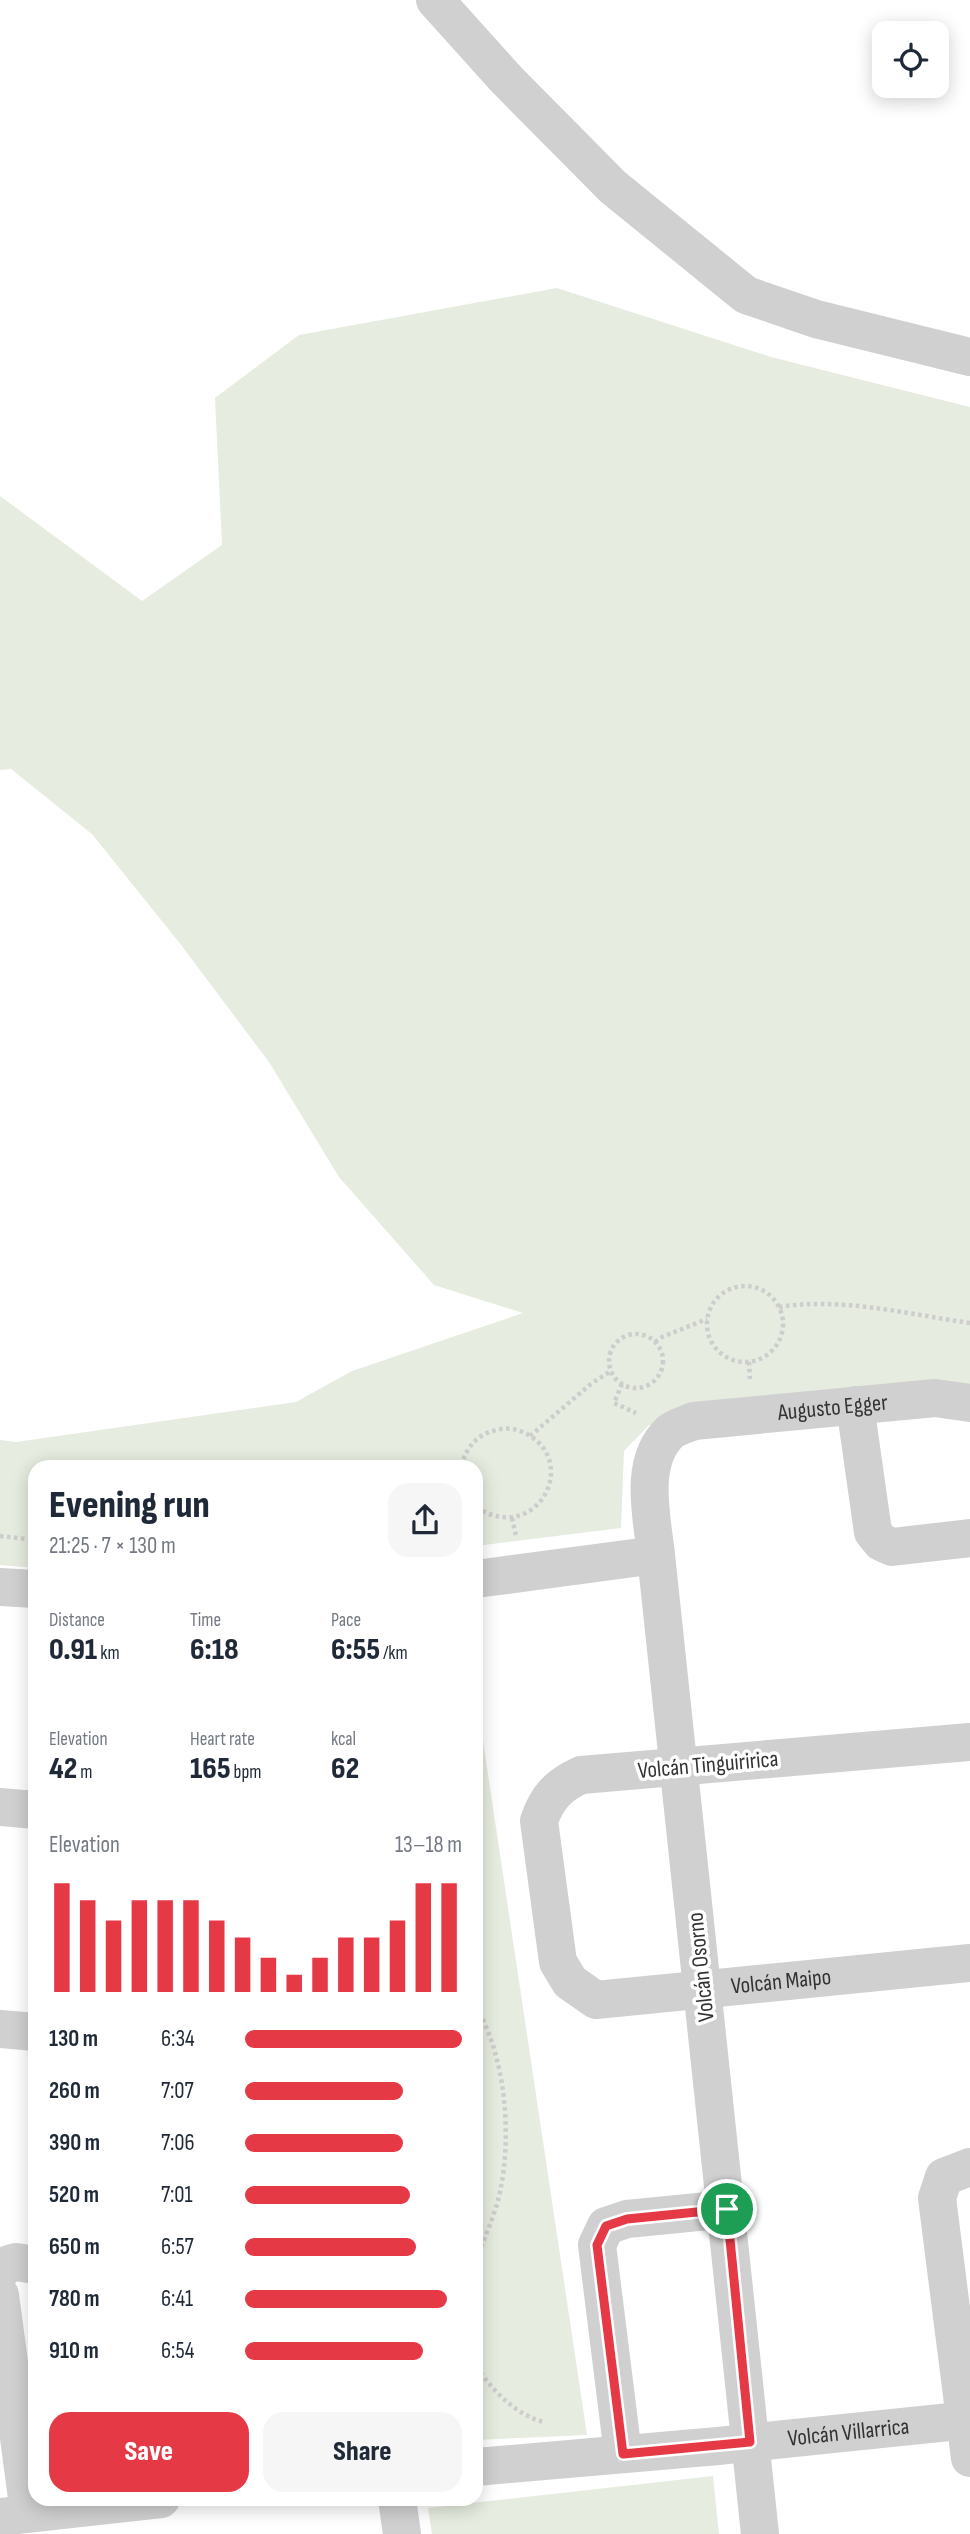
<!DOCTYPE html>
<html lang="en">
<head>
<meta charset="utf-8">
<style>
	:root { --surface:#fff; --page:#f6f6f7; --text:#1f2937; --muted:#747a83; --accent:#e63946 }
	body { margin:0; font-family:"Sofia Sans Condensed",sans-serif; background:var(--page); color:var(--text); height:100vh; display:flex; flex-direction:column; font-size:26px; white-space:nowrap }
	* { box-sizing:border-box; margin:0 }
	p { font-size:23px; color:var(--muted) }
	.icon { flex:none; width:38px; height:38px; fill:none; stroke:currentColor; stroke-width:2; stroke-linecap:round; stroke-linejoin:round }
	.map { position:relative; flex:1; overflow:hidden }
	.panel { position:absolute; left:28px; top:1460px; width:455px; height:1046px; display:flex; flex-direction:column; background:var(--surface); border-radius:21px; box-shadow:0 4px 18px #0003 }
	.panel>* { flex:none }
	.buttons { position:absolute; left:872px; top:21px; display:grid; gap:14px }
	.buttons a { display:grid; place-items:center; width:77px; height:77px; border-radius:14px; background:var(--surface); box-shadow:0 4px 18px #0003; font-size:35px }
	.pin { position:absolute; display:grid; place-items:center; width:60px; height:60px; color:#fff; margin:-30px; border:4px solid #fff; border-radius:50%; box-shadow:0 2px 7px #0007 }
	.round { display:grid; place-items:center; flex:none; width:74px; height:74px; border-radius:21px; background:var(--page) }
	.overview { display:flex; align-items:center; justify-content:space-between; height:119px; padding:0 21px }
	h1 { font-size:38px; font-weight:800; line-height:52px }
	.metrics { display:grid; grid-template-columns:repeat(3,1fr); gap:10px; height:119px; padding:7px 21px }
	.metrics div { display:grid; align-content:center }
	.metrics b { font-size:30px; font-weight:800 }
	.metrics small { font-size:19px; font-weight:400 }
	.metrics p { font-size:19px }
	.chart { height:196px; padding:14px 21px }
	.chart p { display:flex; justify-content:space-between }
	.chart svg { width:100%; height:126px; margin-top:7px; stroke:var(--accent); stroke-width:6 }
	.cta { display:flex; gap:14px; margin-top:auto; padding:14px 21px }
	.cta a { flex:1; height:80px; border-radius:21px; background:var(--accent); color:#fff; font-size:28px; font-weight:800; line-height:80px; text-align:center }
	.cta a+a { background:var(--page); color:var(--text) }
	ul { padding:0 21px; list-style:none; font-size:23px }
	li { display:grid; grid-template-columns:112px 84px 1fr; align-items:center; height:52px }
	li i { height:18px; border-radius:9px; background:var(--accent) }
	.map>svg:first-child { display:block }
</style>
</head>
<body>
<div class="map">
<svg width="970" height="2534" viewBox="0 0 970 2534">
	<rect width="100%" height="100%" fill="#fff"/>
	<!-- green -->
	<g fill="#e6ecdf">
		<polygon points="557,288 771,357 970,407 970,1410 695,1421 649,1425 624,1451 621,1528 476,1546 476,1466 35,1466 35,1568 0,1565 0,1440 16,1442 296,1402 352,1371 523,1313 434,1285 339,1177 269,1062 178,941 92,834 11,769 0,770 0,496 142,601 222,545 215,398 299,335"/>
		<polygon points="476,1694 587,2435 476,2440"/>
		<polygon points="713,2476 719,2534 432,2534 428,2508"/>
	</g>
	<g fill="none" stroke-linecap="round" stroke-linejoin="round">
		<!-- path -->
		<g stroke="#cdcdcd" stroke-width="4.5" stroke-dasharray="3.5 3.5" stroke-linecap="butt">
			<circle cx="745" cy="1324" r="38"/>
			<path d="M779 1307C842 1297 907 1314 970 1323"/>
			<circle cx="636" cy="1361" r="27"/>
			<polyline points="655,1342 662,1337 707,1319"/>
			<polyline points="749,1362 750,1379"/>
			<polyline points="622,1384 614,1403 636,1413"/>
			<polyline points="530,1436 592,1383 611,1371"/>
			<path d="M461 1466C467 1447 476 1435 496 1430 507 1427 518 1429 527 1434 581 1464 535 1546 476 1507"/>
			<polyline points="512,1518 516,1536"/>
			<polyline points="0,1536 35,1540"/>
			<path d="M476 2007C506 2057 512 2136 500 2192 495 2215 485 2237 476 2259"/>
			<path d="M476 2367C494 2391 513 2413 543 2422"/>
		</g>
		<!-- minor -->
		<g stroke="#d0d0d0" stroke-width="38">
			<polyline points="435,0 507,80 613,187 746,295 816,319 970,357"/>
			<polyline points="855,1405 873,1532 881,1542 892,1547 970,1538"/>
			<polyline points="476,1579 656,1555"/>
			<polyline points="0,1587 35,1589"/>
			<path id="s1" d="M970 1742 581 1775C559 1785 547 1797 539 1821L558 1962 570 1982 596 2000 970 1963"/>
			<polyline points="0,1807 35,1810"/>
			<polyline points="0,2029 35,2032"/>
			<polyline points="970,2167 944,2177 937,2198 970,2458"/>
			<polyline points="0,2272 3,2266 16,2262 35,2265"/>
			<polyline points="0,2295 29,2513"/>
			<polyline points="623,2454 597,2245 606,2226 627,2219 728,2209"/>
			<path id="s2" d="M476 2467 718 2446 970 2420"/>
			<polyline points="397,2499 402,2534"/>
			<polyline points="0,2517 161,2499"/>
			<path id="s3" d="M760 2534 656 1555C652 1517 638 1462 670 1432 676 1427 687 1424 694 1421L935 1398 970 1403"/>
		</g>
	</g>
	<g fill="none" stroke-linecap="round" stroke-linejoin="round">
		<!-- route casing -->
		<g stroke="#fff" stroke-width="14">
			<polygon id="route" points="727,2209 750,2442 623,2454 597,2245 606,2226 627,2219"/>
		</g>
		<!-- route -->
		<use href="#route" stroke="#e63946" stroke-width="9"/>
	</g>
	<g text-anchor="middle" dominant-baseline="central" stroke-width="7" stroke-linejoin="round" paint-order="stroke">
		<!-- street labels -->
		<g font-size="23" fill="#333" stroke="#fff">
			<text stroke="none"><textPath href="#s3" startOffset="1279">Augusto Egger</textPath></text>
			<text transform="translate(708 1765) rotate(-5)">Volcán Tinguiririca</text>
			<text transform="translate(701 1967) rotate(-96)">Volcán Osorno</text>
			<text stroke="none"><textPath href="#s1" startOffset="838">Volcán Maipo</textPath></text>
			<text stroke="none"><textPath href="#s2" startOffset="374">Volcán Villarrica</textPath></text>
		</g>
	</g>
</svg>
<div class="buttons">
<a><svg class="icon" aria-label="locate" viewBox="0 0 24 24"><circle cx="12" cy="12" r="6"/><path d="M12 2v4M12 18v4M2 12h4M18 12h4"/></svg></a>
</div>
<div class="pin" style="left:727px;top:2209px;background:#1e9e55"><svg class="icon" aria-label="arrive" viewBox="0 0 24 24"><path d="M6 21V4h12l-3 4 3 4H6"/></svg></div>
<section class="panel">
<div class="overview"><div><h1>Evening run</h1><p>21:25 · 7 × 130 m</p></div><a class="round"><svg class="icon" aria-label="share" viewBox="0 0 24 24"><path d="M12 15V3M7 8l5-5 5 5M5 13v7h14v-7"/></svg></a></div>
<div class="metrics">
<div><p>Distance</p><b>0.91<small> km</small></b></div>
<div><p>Time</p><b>6:18</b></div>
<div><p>Pace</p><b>6:55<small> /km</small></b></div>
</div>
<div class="metrics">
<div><p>Elevation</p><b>42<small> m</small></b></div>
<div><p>Heart rate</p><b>165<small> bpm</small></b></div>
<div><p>kcal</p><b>62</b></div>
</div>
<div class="chart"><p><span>Elevation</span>13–18 m</p>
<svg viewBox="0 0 160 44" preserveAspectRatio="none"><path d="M5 44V6M15 44V12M25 44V19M35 44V12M45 44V12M55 44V12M65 44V19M75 44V25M85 44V32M95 44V38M105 44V32M115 44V25M125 44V25M135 44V19M145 44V6M155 44V6"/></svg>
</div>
<ul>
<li><b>130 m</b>6:34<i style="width:100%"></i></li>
<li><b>260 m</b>7:07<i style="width:73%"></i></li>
<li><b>390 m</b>7:06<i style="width:73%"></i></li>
<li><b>520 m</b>7:01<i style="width:76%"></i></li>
<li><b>650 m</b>6:57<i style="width:79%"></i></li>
<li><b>780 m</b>6:41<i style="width:93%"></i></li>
<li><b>910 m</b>6:54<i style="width:82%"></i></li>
</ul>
<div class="cta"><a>Save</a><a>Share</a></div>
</section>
</div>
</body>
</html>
